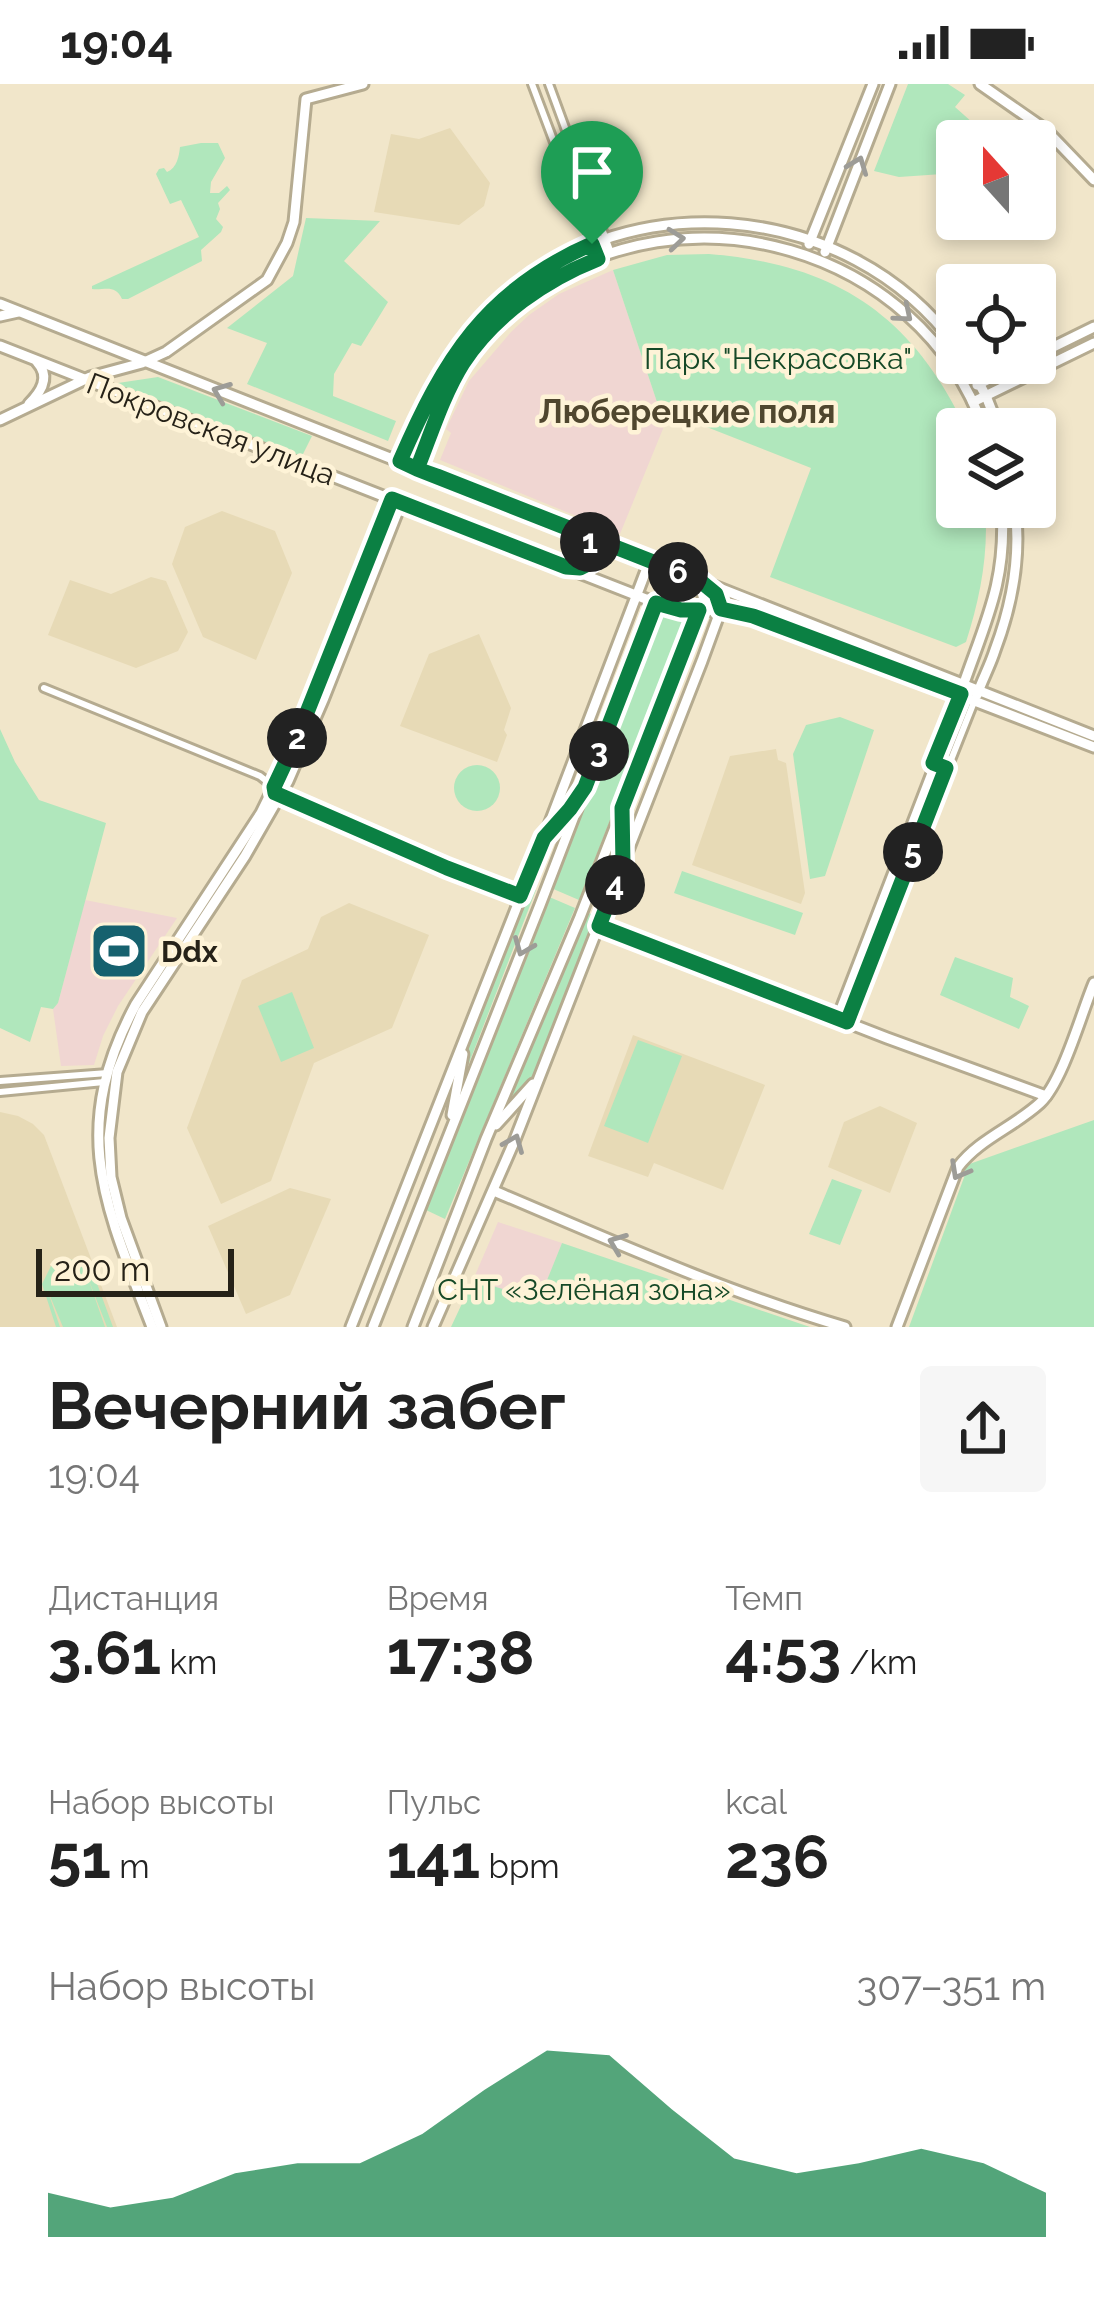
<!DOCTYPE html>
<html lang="ru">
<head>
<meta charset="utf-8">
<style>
	:root { --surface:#fff; --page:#f6f6f6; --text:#222; --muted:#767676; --accent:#0b8043 }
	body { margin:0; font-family:Raleway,sans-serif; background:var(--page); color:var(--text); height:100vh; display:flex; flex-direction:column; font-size:45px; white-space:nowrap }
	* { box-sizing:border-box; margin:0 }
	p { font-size:39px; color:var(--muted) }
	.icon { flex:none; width:66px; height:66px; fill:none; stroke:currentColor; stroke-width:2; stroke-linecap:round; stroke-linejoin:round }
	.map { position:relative; height:1243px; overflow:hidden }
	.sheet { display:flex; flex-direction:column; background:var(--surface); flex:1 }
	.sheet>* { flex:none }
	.needle { width:78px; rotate:339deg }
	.fabs { position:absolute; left:936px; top:36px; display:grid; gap:24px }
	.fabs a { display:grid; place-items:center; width:120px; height:120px; border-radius:12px; background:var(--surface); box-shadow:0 6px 18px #0003; font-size:60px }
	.scale { position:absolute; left:36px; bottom:30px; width:198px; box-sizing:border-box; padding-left:12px; border:6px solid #262218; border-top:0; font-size:33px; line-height:42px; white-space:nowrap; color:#262218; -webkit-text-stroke:9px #fef3d7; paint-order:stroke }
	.pin { position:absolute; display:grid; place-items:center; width:102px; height:102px; color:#fff; margin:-123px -51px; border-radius:50% 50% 50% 0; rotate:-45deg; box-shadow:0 0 12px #0007 }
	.pin .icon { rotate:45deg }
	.km { position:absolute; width:60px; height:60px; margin:-30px; border-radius:50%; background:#222; color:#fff; font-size:33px; line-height:60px; text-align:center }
	.round { display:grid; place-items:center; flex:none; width:126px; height:126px; border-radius:12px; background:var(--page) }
	.overview { display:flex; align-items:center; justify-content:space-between; height:204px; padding:0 48px }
	h1 { font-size:66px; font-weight:700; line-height:90px }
	.stats { display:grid; grid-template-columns:repeat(3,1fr); gap:18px; height:204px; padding:12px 48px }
	.stats div { display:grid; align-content:center }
	.stats b { font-size:60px; font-weight:700 }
	.stats small { font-size:33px; font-weight:400 }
	.stats p { font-size:33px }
	.chart { height:336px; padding:24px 48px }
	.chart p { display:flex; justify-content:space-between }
	.chart svg { width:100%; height:216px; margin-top:12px; fill:var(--accent); opacity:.7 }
	.status { display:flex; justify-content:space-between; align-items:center; height:84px; padding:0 60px; background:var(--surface); direction:ltr }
	.status svg { height:33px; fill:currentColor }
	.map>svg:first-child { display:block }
</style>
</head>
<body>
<div class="status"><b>19:04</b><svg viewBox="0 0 49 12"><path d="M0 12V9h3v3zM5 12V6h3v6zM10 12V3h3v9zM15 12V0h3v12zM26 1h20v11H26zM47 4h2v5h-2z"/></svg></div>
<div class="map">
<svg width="1094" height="1243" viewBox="0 0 1094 1243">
	<rect width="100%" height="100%" fill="#f1e6ca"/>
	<!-- commercial -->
	<g fill="#f0d6d2">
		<polygon points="613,186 662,333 667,335 620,450 440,376 451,349 446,345 469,297 511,248 529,231 559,210"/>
		<polygon points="85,816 177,834 118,922 103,952 94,981 61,982 53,925 58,919"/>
		<polygon points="498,1138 562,1159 539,1217 473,1196"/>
	</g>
	<!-- built -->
	<g fill="#e7dab6">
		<polygon points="450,44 490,99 484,122 459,141 374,128 391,50 419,55"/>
		<polygon points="222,427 275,447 292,489 256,576 203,553 172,480 185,443"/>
		<polygon points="151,493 166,497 188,548 178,567 136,584 48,551 70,496 111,510"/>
		<polygon points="479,550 511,624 504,646 507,651 497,678 400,642 429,570"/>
		<polygon points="776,665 778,676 786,679 805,809 801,820 692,781 730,672"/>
		<polygon points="349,819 429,851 392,944 314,979 271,1097 221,1120 187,1044 242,896 308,865 321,833"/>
		<polygon points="633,951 765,1001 723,1106 654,1079 648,1093 588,1072"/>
		<polygon points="880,1022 917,1039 890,1109 828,1083 844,1038"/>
		<polygon points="0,1028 18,1032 33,1040 44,1051 117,1243 0,1243"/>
		<polygon points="290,1104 331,1115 290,1211 246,1230 208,1142"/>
	</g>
	<!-- green -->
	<g fill="#b0e7bc">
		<polygon points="908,0 948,0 965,11 955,23 973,39 968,48 980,57 957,57 957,89 899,93 874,87"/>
		<path d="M201 59H218L225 74 211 98 210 109H219L227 102 230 106 218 119 220 125 216 135 223 143 221 148 201 166 202 177 128 215H122C115 199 103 207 92 205V202L199 153 181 116 170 120 156 90 159 85 164 84 167 88C177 84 179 72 180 63Z"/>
		<polygon points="306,134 380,137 344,177 388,218 361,262 352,259 334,290 333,312 396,337 388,357 247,300 267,259 227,244 293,192"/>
		<path d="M709 170C834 180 912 230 966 345H957V423H985C989 469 980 515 966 558L956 563 770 493 811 384 671 329 667 335 662 333 613 186 667 171Z"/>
		<polygon points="158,293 312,352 300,376 116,304 118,299"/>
		<polygon points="659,529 687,539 579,816 551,804"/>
		<polygon points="840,633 874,646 825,792 810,795 793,670 806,641"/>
		<polygon points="0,645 15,678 39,716 106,739 58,919 53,925 41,923 30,958 0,944"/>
		<circle cx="477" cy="704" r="23"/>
		<polygon points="682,787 803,829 795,851 674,809"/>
		<polygon points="526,803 536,806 459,1005 467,953"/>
		<polygon points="547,812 575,824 445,1135 426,1126"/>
		<polygon points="586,828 598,833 537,990 499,1032 557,906"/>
		<polygon points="955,873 1013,894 1010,913 1029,922 1019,945 940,911"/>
		<polygon points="292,908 314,964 281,978 258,922"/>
		<polygon points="638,956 682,972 648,1059 604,1042"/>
		<polygon points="1094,1036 1094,1243 909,1243 966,1088 961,1083"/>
		<polygon points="832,1095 862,1106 840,1161 809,1150"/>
		<polygon points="562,1159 810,1243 451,1243 473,1196 539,1216"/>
		<polygon points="69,1175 83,1179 88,1175 113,1243 107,1243 88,1194 105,1243 63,1243 47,1205 60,1243 56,1243 42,1200 51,1182"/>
	</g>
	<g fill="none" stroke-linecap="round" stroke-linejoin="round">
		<!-- street casing -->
		<g stroke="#b5ab90" stroke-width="12">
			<g id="street">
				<polyline points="532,0 598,175"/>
				<polyline points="549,0 611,169"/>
				<polyline points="44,604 260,692 274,703"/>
				<polyline points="836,934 961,610"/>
				<polyline points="847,938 974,618"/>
				<polyline points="0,997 108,989"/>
				<polyline points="0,1008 104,998"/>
			</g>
		</g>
		<!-- secondary casing -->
		<g stroke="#b5ab90" stroke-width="15">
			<g id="secondary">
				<polyline points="980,0 1046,46 1094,96"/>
				<polyline points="809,160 873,0"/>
				<polyline points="825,168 890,0"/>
				<polyline points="0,220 1094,652"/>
				<polyline points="0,232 18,228"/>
				<path d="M0 262 656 519C688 527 720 525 753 532L1094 663"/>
				<polyline points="1035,272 1094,243"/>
				<polyline points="968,279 986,312 999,345"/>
				<polyline points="977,301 1022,279"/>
				<polyline points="973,318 1094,259"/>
				<path d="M29 320C41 308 51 293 37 278"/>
				<polyline points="0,336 90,293 142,279 166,268 267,196 287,159 294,138 306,15 363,0"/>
				<path d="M400 377C422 323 447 271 488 228 618 95 848 114 957 263"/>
				<path d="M417 385C446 313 465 260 530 211 684 96 919 163 984 345"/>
				<polyline points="577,484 589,481 595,474 593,462 583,451"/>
				<path d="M962 605C985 538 1007 498 1002 423"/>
				<path d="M977 611C982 596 990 582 995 566 1012 521 1021 471 1015 423"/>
				<polyline points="276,710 520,812"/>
				<polyline points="622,731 623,774"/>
				<polyline points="548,750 575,717"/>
				<polyline points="599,842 887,954 1046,1012"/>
				<polyline points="452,1031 463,970"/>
				<polyline points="496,1041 533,1000"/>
				<path d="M494 1107C610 1156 725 1208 845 1243"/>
				<path d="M152 1243C105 1121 68 1046 136 920L261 729 297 656 392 415"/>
				<polyline points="161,1243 121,1134 111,1093 109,1054 117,988 142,928 245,772 288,697 323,616 401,419"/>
				<polyline points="351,1243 544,754 650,476"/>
				<polyline points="373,1243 540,821 656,519 674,486"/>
				<polyline points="413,1243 486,1055 580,833 704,516 699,496"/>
				<polyline points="433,1243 514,1058 702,577 721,525 715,510 709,504"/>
				<path d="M897 1243 958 1083C979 1055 1014 1043 1040 1019 1063 997 1081 930 1094 899"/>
			</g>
		</g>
		<!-- street -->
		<use href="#street" stroke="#fff" stroke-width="6"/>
		<!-- secondary -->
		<use href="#secondary" stroke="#fff" stroke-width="9"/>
	</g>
	<!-- one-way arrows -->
	<defs><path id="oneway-chevron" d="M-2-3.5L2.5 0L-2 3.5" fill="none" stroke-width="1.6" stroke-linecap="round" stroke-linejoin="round" transform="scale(3)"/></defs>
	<g stroke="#9d9c97">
		<use href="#oneway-chevron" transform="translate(858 81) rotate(-69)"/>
		<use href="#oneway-chevron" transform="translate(676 155) rotate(-6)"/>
		<use href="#oneway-chevron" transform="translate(904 230) rotate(40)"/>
		<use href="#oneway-chevron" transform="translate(221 308) rotate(-159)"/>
		<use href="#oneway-chevron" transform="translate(523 863) rotate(112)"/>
		<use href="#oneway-chevron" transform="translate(514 1059) rotate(-68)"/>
		<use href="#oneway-chevron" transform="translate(959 1087) rotate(119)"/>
		<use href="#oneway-chevron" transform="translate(617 1159) rotate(-159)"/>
	</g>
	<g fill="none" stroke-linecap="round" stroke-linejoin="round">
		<!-- route casing -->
		<g stroke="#fff" stroke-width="24">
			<path id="route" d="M592 160 598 175C545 196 495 231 463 279 443 311 431 350 417 385L437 392 579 448C589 455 599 466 592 478L580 484 566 483 392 415 296 656 274 703 275 709 447 784 520 812 544 754 570 725 585 703 656 519 681 526H699L622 724 623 780 599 842 847 938 946 684 933 679 961 610 753 532 721 525 716 510 699 496 417 385 400 377C444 275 486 206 592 160"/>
		</g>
		<!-- route -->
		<use href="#route" stroke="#0b8043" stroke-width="15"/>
	</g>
	<!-- icons -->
	<defs>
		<g id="stadium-square" transform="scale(3)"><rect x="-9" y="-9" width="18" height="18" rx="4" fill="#16616e" stroke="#fef3d7"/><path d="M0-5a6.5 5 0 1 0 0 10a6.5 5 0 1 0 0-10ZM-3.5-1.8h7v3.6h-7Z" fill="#fff"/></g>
	</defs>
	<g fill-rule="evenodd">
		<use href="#stadium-square" x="119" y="867"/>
	</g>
	<g text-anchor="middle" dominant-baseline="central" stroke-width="9" stroke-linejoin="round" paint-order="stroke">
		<!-- park labels -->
		<g font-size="30" fill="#164927" stroke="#fef3d7">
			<text x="778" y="274">Парк "Некрасовка"</text>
			<text x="584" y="1205">СНТ «Зелёная зона»</text>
		</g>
		<!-- street labels -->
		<g font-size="30" fill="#262218" stroke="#fef3d7">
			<text transform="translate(211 345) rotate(21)">Покровская улица</text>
		</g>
		<!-- poi labels -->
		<g font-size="30" font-weight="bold" fill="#262218" stroke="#fef3d7" text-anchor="start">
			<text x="161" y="867">Ddx</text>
		</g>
		<!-- neighbourhood labels -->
		<g font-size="33" font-weight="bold" fill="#4f462e" stroke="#fef3d7">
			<text x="687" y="327">Люберецкие поля</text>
		</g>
	</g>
</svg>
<div class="fabs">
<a><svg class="needle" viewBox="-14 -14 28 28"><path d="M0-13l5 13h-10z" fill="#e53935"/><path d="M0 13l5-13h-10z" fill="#767676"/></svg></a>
<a><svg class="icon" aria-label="locate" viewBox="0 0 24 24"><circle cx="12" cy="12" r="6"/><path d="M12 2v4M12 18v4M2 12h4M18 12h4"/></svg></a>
<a><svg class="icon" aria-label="layers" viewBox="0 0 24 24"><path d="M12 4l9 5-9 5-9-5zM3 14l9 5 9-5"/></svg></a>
</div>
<div class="scale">200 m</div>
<div class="pin" style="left:592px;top:160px;background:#1e9e55"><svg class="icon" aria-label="arrive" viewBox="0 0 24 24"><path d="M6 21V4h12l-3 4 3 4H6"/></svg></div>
<b class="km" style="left:590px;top:458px">1</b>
<b class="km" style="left:297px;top:654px">2</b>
<b class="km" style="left:599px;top:667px">3</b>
<b class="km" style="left:615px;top:801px">4</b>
<b class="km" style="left:913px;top:768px">5</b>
<b class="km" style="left:678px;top:488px">6</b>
</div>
<section class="sheet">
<div class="overview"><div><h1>Вечерний забег</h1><p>19:04</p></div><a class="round"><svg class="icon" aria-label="share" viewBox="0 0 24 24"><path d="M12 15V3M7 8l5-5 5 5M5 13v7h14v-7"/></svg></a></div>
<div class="stats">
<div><p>Дистанция</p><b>3.61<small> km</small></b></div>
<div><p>Время</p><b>17:38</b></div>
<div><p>Темп</p><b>4:53<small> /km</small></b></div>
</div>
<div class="stats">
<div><p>Набор высоты</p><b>51<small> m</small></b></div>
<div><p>Пульс</p><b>141<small> bpm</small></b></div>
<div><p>kcal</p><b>236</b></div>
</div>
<div class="chart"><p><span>Набор высоты</span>307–351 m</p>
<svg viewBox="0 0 160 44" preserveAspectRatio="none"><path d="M0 44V35L10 38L20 36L30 31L40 29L50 29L60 23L70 14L80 6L90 7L100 18L110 28L120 31L130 29L140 26L150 29L160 35V44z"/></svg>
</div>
</section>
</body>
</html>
